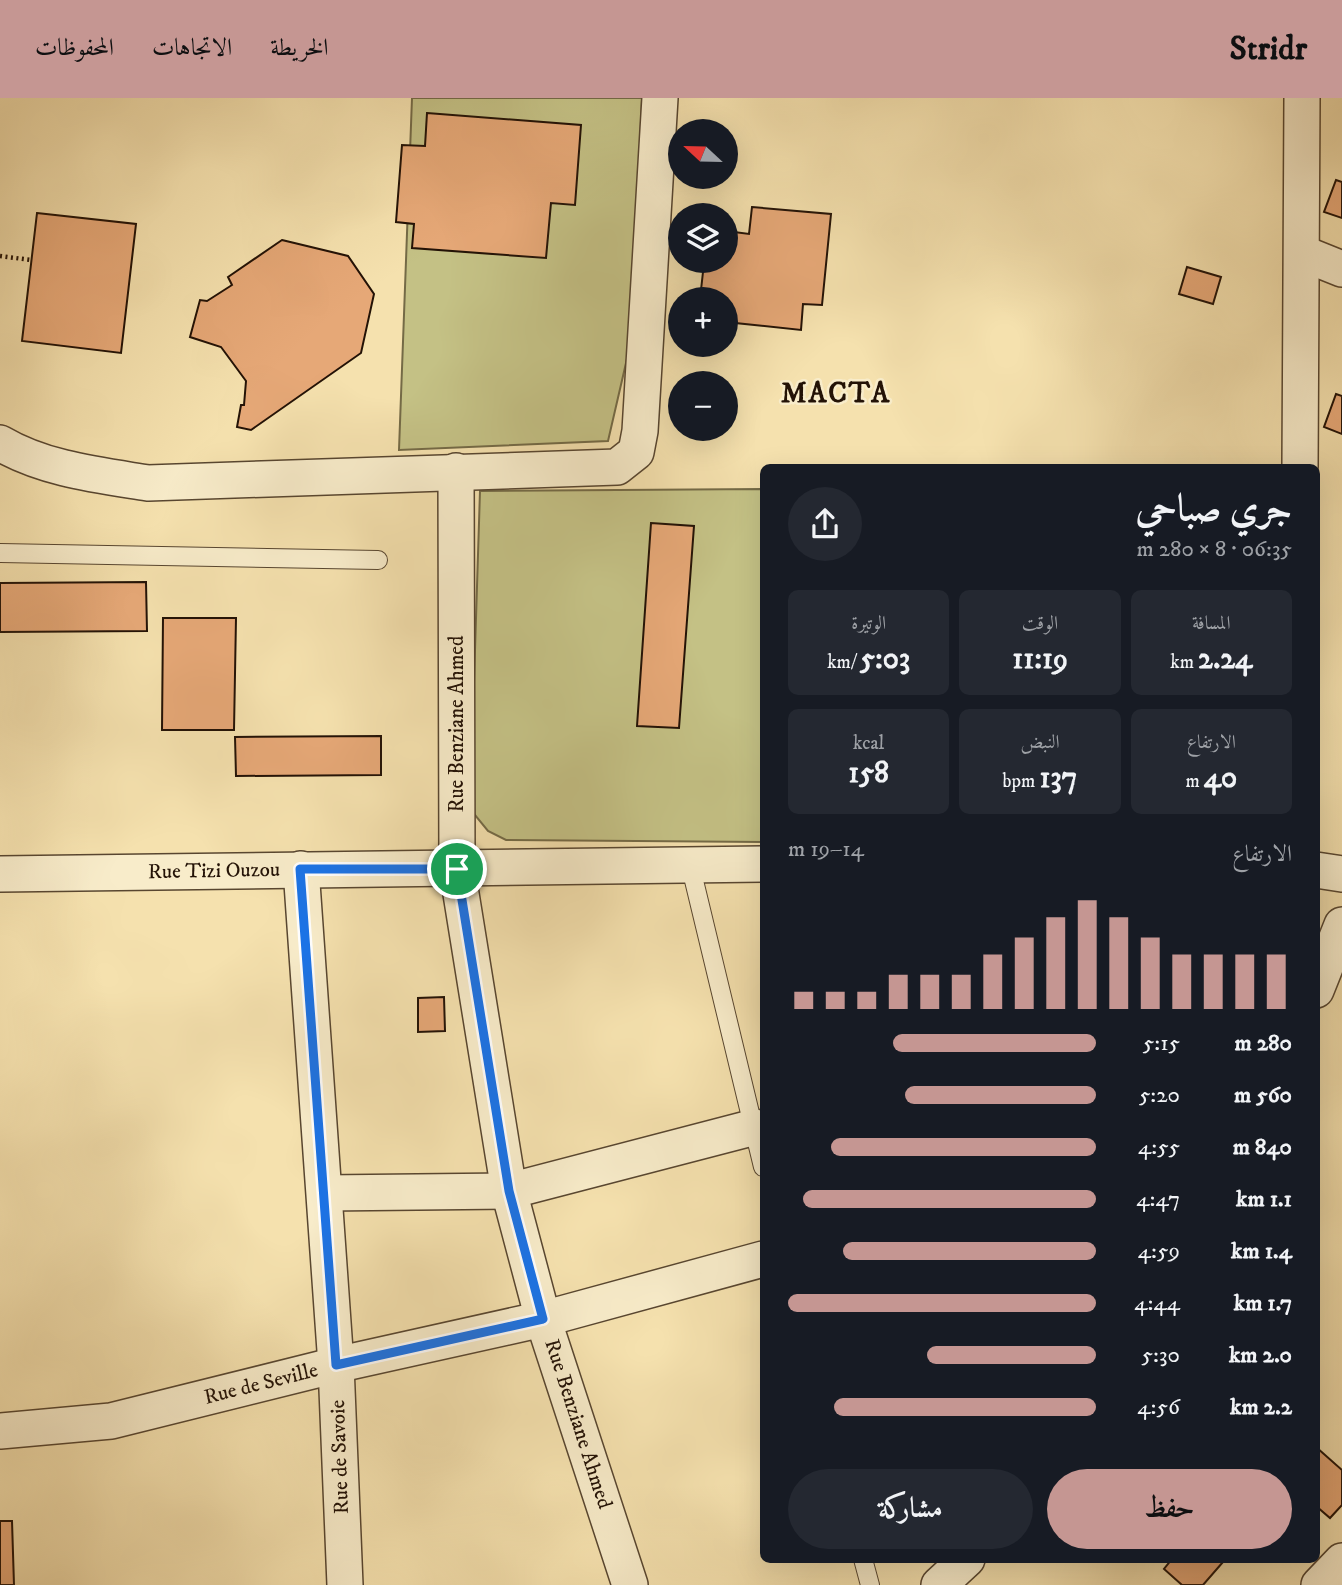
<!DOCTYPE html>
<html lang="ar">
<head>
<meta charset="utf-8">
<style>
	:root { --surface:#171b24; --page:#242831; --text:#f1f3f6; --muted:#9ea1a6; --accent:#c59692 }
	body { margin:0; font-family:"IM FELL DW Pica",Amiri,serif; background:var(--page); color:var(--text); direction:rtl; height:100vh; display:flex; flex-direction:column; font-size:26px; white-space:nowrap }
	* { box-sizing:border-box; margin:0 }
	p { font-size:23px; color:var(--muted) }
	.icon { flex:none; width:38px; height:38px; fill:none; stroke:currentColor; stroke-width:2; stroke-linecap:round; stroke-linejoin:round }
	.map { position:relative; flex:1; overflow:hidden; direction:ltr }
	.side { position:absolute; left:760px; top:366px; width:560px; height:1099px; display:flex; flex-direction:column; background:var(--surface); border-radius:10px; box-shadow:0 7px 28px #0002; direction:rtl }
	.side>* { flex:none }
	.needle { width:46px; rotate:292deg }
	.fabs { position:absolute; left:668px; top:21px; display:grid; gap:14px }
	.fabs a { display:grid; place-items:center; width:70px; height:70px; border-radius:50%; background:var(--surface); box-shadow:0 7px 28px #0002; font-size:35px }
	.pin { position:absolute; display:grid; place-items:center; width:60px; height:60px; color:#fff; margin:-30px; border:4px solid #fff; border-radius:50%; box-shadow:0 2px 7px #0007 }
	.round { display:grid; place-items:center; flex:none; width:74px; height:74px; border-radius:37px; background:var(--page) }
	.head { display:flex; align-items:center; justify-content:space-between; height:119px; padding:0 28px }
	h1 { font-size:38px; font-weight:700; line-height:52px }
	.figures { display:grid; grid-template-columns:repeat(3,1fr); gap:10px; height:119px; padding:7px 28px }
	.figures div { display:grid; align-content:center; border-radius:10px; background:var(--page); text-align:center }
	.figures b { font-size:30px; font-weight:700 }
	.figures small { font-size:19px; font-weight:400 }
	.figures p { font-size:19px }
	.chart { height:196px; padding:14px 28px }
	.chart p { display:flex; justify-content:space-between }
	.chart svg { width:100%; height:126px; margin-top:7px; stroke:var(--accent); stroke-width:6 }
	.action { display:flex; gap:14px; margin-top:auto; padding:14px 28px }
	.action a { flex:1; height:80px; border-radius:42px; background:var(--accent); color:#111; font-size:28px; font-weight:700; line-height:80px; text-align:center }
	.action a+a { background:var(--page); color:var(--text) }
	ul { padding:0 28px; list-style:none; font-size:23px }
	li { display:grid; grid-template-columns:112px 84px 1fr; align-items:center; height:52px }
	li i { height:18px; border-radius:9px; background:var(--accent) }
	header { display:flex; align-items:center; gap:42px; box-sizing:border-box; height:98px; padding:0 35px; background:var(--accent); color:#111 }
	header strong { font-size:33px }
	nav { display:flex; gap:38px; margin-inline-start:auto; font-size:24px }
	.map>svg:first-child { display:block }
</style>
</head>
<body>
<header>
<strong>Stridr</strong>
<nav><a>الخريطة</a><a>الاتجاهات</a><a>المحفوظات</a></nav>
</header>
<div class="map">
<svg width="1342" height="1487" viewBox="0 0 1342 1487">
	<rect width="100%" height="100%" fill="#f5e1ae"/>
	<filter id="stains"><feTurbulence type="fractalNoise" baseFrequency=".00286" numOctaves="4"/><feColorMatrix values="0 0 0 0 .2 0 0 0 0 .09 0 0 0 0 .02 0 0 0 .5 -.17"/></filter>
	<radialGradient id="worn" r=".72"><stop offset=".6" stop-color="#630" stop-opacity="0"/><stop offset="1" stop-color="#630" stop-opacity=".3"/></radialGradient>
	<!-- green -->
	<g fill="#c4c185" stroke="#746a46" stroke-width="2">
		<polygon points="412,0 642,0 632,239 608,343 399,352"/>
		<polygon points="1316,386 1318,386 1317,746 1316,746"/>
		<polygon points="763,391 763,744 506,742 488,733 470,711 480,393"/>
	</g>
	<!-- building -->
	<g fill="#e6a877" stroke="#231206" stroke-width="2">
		<polygon points="427,15 581,27 575,107 551,105 546,160 412,150 414,126 396,124 402,47 425,48"/>
		<polygon points="1336,82 1342,84 1342,120 1324,114"/>
		<polygon points="752,109 831,116 822,207 803,206 801,232 726,224 726,201 700,201 704,165 722,167 723,163 726,163 726,133 749,136"/>
		<polygon points="37,115 136,126 121,255 22,243"/>
		<polygon points="282,142 348,158 374,196 361,255 251,332 237,329 241,307 244,307 246,283 221,249 190,239 200,202 207,203 232,187 228,179"/>
		<polygon points="1187,169 1221,179 1213,206 1179,196"/>
		<polygon points="1336,296 1342,298 1342,336 1324,329"/>
		<polygon points="651,425 694,428 679,630 637,628"/>
		<polygon points="146,484 147,533 0,534 0,485"/>
		<polygon points="163,520 236,520 234,632 162,632"/>
		<polygon points="381,638 381,677 236,678 235,639"/>
		<polygon points="444,899 445,933 418,934 418,900"/>
		<polygon points="1316,1349 1342,1372 1342,1407 1330,1420 1316,1408"/>
		<polygon points="0,1423 12,1423 14,1487 0,1487"/>
		<polygon points="1172,1461 1220,1461 1223,1464 1203,1487 1182,1487 1164,1471"/>
	</g>
	<g fill="none" stroke-linecap="round" stroke-linejoin="round">
		<!-- service casing -->
		<g stroke="#584630" stroke-width="20">
			<g id="service">
				<polyline points="0,455 378,462"/>
				<polyline points="690,766 763,1069"/>
				<polyline points="863,1461 870,1487"/>
			</g>
		</g>
		<!-- minor casing -->
		<g stroke="#584630" stroke-width="38">
			<g id="minor">
				<polyline points="1302,155 1342,171"/>
				<path d="M0 345C44 371 98 377 148 385L617 369 636 354 640 333 660 0"/>
				<polyline points="1300,369 1302,0"/>
				<polyline points="456,373 457,771 509,1093 543,1221 630,1487"/>
				<polyline points="301,771 336,1267 345,1487"/>
				<polyline points="1316,772 1342,776"/>
				<polyline points="0,776 763,766"/>
				<polyline points="1316,892 1342,827"/>
				<polyline points="325,1095 509,1093 755,1029"/>
				<polyline points="0,1333 111,1323 336,1267 543,1221 763,1161"/>
				<polyline points="939,1487 967,1461"/>
				<polyline points="1319,1487 1342,1463"/>
			</g>
		</g>
		<!-- path -->
		<polyline stroke="#231206" stroke-width="4.5" stroke-dasharray="2 3.5" stroke-linecap="butt" points="0,158 31,162"/>
		<!-- service -->
		<use href="#service" stroke="#f8ecca" stroke-width="18"/>
		<!-- minor -->
		<use href="#minor" stroke="#f8ecca" stroke-width="35"/>
	</g>
	<g fill="none" stroke-linecap="round" stroke-linejoin="round">
		<!-- route casing -->
		<g stroke="#fff" stroke-width="14">
			<polygon id="route" points="300,771 457,771 509,1093 543,1221 336,1267"/>
		</g>
		<!-- route -->
		<use href="#route" stroke="#1a73e8" stroke-width="9"/>
	</g>
	<g text-anchor="middle" dominant-baseline="central" stroke-width="5" stroke-linejoin="round" paint-order="stroke">
		<!-- street labels -->
		<g font-size="21" fill="#231206" stroke="#f8ecca">
			<text transform="translate(457 626) rotate(-90)">Rue Benziane Ahmed</text>
			<text transform="translate(214 773) rotate(-1)">Rue Tizi Ouzou</text>
			<text transform="translate(261 1286) rotate(-14)">Rue de Seville</text>
			<text transform="translate(578 1326) rotate(72)">Rue Benziane Ahmed</text>
			<text transform="translate(340 1359) rotate(-92)">Rue de Savoie</text>
		</g>
		<!-- district labels -->
		<g font-size="28" font-weight="bold" letter-spacing="2" fill="#231206" stroke="#f8ecca">
			<text x="836" y="295">MACTA</text>
		</g>
	</g>
	<rect width="100%" height="100%" filter="url(#stains)"/>
	<rect width="100%" height="100%" fill="url(#worn)"/>
</svg>
<div class="fabs">
<a><svg class="needle" viewBox="-14 -14 28 28"><path d="M0-13l5 13h-10z" fill="#e53935"/><path d="M0 13l5-13h-10z" fill="#9ea1a6"/></svg></a>
<a><svg class="icon" aria-label="layers" viewBox="0 0 24 24"><path d="M12 4l9 5-9 5-9-5zM3 14l9 5 9-5"/></svg></a>
<a>+</a>
<a>−</a>
</div>
<div class="pin" style="left:457px;top:771px;background:#1e9e55"><svg class="icon" aria-label="arrive" viewBox="0 0 24 24"><path d="M6 21V4h12l-3 4 3 4H6"/></svg></div>
<section class="side">
<div class="head"><div><h1>جري صباحي</h1><p>06:35 · 8 × 280 m</p></div><a class="round"><svg class="icon" aria-label="share" viewBox="0 0 24 24"><path d="M12 15V3M7 8l5-5 5 5M5 13v7h14v-7"/></svg></a></div>
<div class="figures">
<div><p>المسافة</p><b>2.24<small> km</small></b></div>
<div><p>الوقت</p><b>11:19</b></div>
<div><p>الوتيرة</p><b>5:03<small> /km</small></b></div>
</div>
<div class="figures">
<div><p>الارتفاع</p><b>40<small> m</small></b></div>
<div><p>النبض</p><b>137<small> bpm</small></b></div>
<div><p>kcal</p><b>158</b></div>
</div>
<div class="chart"><p><span>الارتفاع</span>14–19 m</p>
<svg viewBox="0 0 160 44" preserveAspectRatio="none"><path d="M5 44V38M15 44V38M25 44V38M35 44V32M45 44V32M55 44V32M65 44V25M75 44V19M85 44V12M95 44V6M105 44V12M115 44V19M125 44V25M135 44V25M145 44V25M155 44V25"/></svg>
</div>
<ul>
<li><b>280 m</b>5:15<i style="width:66%"></i></li>
<li><b>560 m</b>5:20<i style="width:62%"></i></li>
<li><b>840 m</b>4:55<i style="width:86%"></i></li>
<li><b>1.1 km</b>4:47<i style="width:95%"></i></li>
<li><b>1.4 km</b>4:59<i style="width:82%"></i></li>
<li><b>1.7 km</b>4:44<i style="width:100%"></i></li>
<li><b>2.0 km</b>5:30<i style="width:55%"></i></li>
<li><b>2.2 km</b>4:56<i style="width:85%"></i></li>
</ul>
<div class="action"><a>حفظ</a><a>مشاركة</a></div>
</section>
</div>
</body>
</html>
